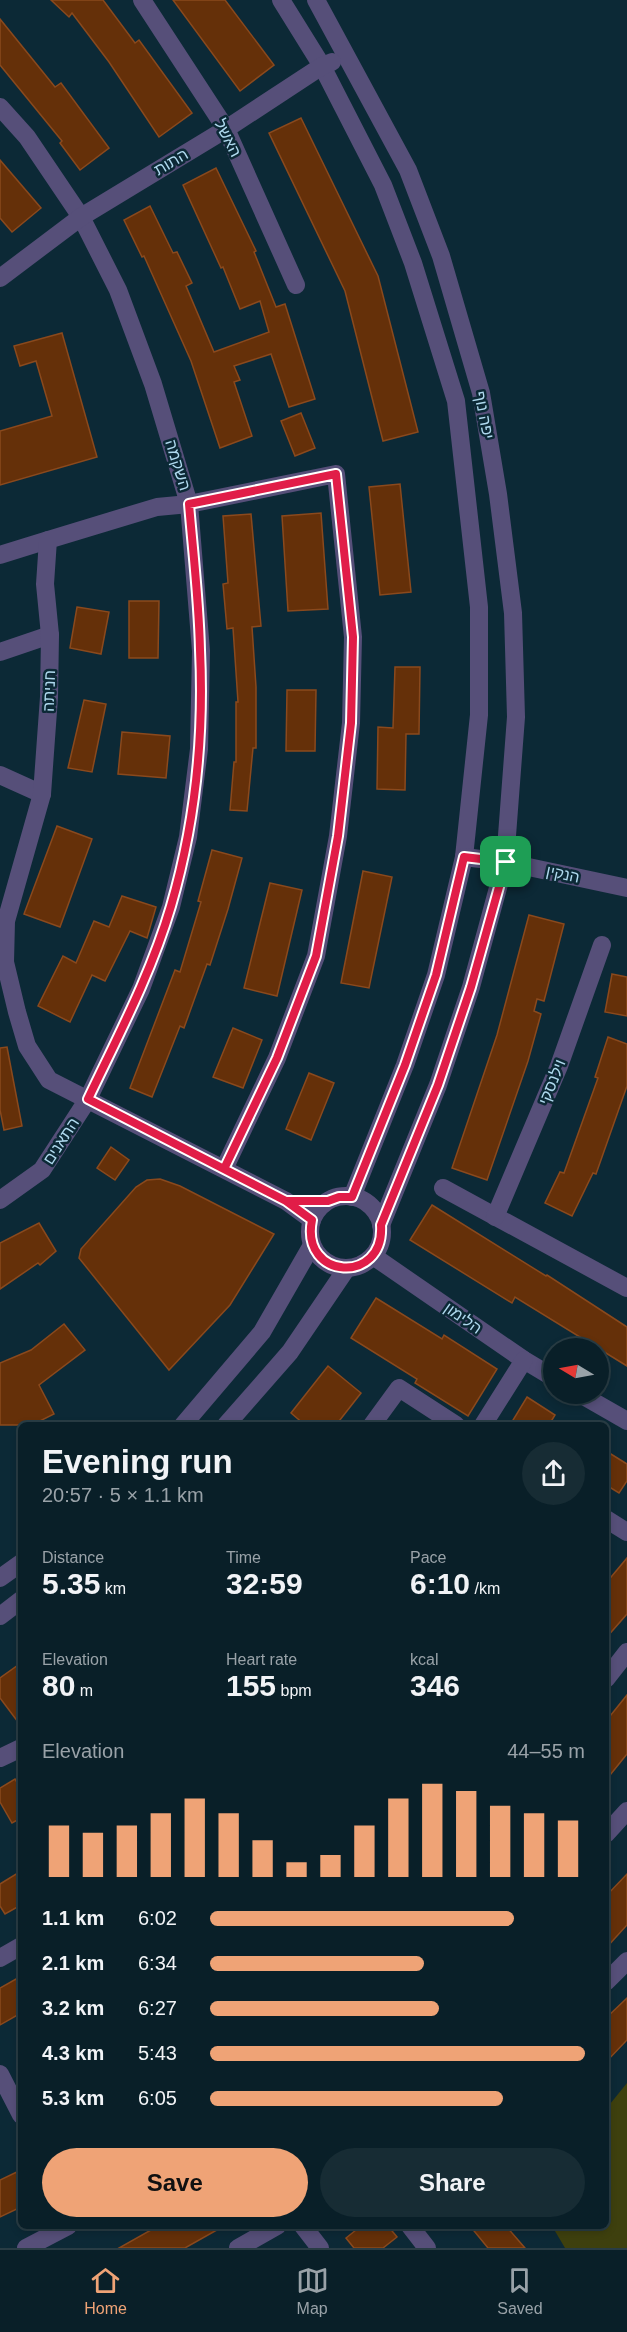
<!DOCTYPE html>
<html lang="en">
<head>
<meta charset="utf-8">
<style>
	:root { --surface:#091f28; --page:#172c34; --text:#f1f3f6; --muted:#99a2a8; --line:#293d45; --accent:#efa376 }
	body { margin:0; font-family:Helvetica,"Noto Sans Hebrew",sans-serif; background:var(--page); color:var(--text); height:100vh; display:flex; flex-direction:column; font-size:22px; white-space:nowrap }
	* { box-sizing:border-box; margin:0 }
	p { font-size:20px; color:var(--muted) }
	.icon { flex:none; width:33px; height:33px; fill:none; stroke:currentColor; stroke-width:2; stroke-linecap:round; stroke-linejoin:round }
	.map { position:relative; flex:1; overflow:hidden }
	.drawer { position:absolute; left:18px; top:1422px; width:591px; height:807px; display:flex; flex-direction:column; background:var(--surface); border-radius:9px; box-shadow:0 3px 9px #0003,0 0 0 2px var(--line) }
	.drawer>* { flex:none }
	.needle { width:39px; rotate:280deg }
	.buttons { position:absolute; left:543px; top:1338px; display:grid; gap:12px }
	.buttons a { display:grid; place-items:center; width:66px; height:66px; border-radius:50%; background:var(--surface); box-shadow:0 3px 9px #0003,0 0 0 2px var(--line); font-size:30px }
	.pin { position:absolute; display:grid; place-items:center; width:51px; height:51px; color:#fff; margin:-26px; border-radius:12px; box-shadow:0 3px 9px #0006 }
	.round { display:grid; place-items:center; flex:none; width:63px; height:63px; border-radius:32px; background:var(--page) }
	.head { display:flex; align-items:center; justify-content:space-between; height:102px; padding:0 24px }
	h1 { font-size:33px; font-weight:600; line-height:45px }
	.metrics { display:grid; grid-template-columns:repeat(3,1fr); gap:9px; height:102px; padding:6px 24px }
	.metrics div { display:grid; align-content:center }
	.metrics b { font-size:30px; font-weight:600 }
	.metrics small { font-size:16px; font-weight:400 }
	.metrics p { font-size:16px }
	.chart { height:168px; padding:12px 24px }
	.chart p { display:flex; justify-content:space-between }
	.chart svg { width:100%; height:108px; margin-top:6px; stroke:var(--accent); stroke-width:6 }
	.action { display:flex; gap:12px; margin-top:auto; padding:12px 24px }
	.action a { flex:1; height:69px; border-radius:36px; background:var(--accent); color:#111; font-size:24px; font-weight:600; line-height:69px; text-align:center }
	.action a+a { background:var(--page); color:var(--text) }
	ul { padding:0 24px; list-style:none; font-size:20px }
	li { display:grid; grid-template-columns:96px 72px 1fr; align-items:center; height:45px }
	li i { height:15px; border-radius:8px; background:var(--accent) }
	.tab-bar { display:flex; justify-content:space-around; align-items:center; height:84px; border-top:2px solid var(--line); background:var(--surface); font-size:16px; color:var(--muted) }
	.tab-bar a { display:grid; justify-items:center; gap:3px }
	.tab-bar .selected { color:var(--accent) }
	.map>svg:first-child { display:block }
</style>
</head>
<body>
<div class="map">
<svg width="627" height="2248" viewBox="0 0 627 2248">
	<rect width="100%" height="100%" fill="#0c2936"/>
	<!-- green -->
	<polygon fill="#3e400e" points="627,2083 627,2248 565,2248 552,2226 606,2226 606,2109"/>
	<!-- building -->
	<g fill="#653009" stroke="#8a491d" stroke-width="1.5">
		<polygon points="51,0 103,0 135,43 139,40 192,113 159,137 109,62 72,13 69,17"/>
		<polygon points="173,0 225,0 274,65 240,91"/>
		<polygon points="0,19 55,87 61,83 109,148 80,170 60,143 62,141 0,65"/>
		<polygon points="301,118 378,276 418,432 383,441 345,291 269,133"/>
		<polygon points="0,160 41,208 12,232 0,218"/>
		<polygon points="216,168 256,251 254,252 276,307 285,304 315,399 289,407 271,354 234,366 240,380 234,382 252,436 220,448 191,361 144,256 142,257 124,220 150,206 173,253 177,252 192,283 186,286 214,352 269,332 260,301 240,309 223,267 221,268 183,185"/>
		<polygon points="62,333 97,457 0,485 0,431 52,416 36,361 20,366 14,346"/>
		<polygon points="301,413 315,448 295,456 281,421"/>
		<polygon points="400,484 411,592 380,595 369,487"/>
		<polygon points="321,513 328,609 288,611 282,516"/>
		<polygon points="251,514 261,626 252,627 256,687 256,748 253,748 247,811 230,810 234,762 236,762 236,702 238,702 233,628 227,629 223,584 228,583 223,516"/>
		<polygon points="129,601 159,601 158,658 129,658"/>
		<polygon points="77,607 109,612 101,654 70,648"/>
		<polygon points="395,667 420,667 419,734 406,734 405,790 377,789 378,727 393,728"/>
		<polygon points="287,690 316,690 315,751 286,751"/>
		<polygon points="84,700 106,704 92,772 68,768"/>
		<polygon points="122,732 170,736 166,778 118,774"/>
		<polygon points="57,826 92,839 60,927 24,914"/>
		<polygon points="212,850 242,858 228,909 210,965 207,964 184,1028 180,1026 152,1097 130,1088 175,970 180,972 201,902 198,901"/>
		<polygon points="363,871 392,877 369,988 341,983"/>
		<polygon points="270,883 302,890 277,996 244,988"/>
		<polygon points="122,896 156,907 147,938 130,931 105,981 92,975 70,1022 38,1006 63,956 76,963 94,921 109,927"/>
		<polygon points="529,915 564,924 544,1001 537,999 534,1011 541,1014 528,1061 487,1180 452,1168 497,1035"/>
		<polygon points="612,974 627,977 627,1016 605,1012"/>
		<polygon points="233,1028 262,1040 243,1088 213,1077"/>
		<polygon points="608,1037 627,1044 627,1086 596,1174 593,1173 572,1216 545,1203 560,1172 564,1173 598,1078 595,1077"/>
		<polygon points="7,1047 22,1126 4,1130 0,1110 0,1048"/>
		<polygon points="309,1073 334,1083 311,1140 286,1129"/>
		<polygon points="111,1147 129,1160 115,1180 97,1168"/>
		<polygon points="160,1179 180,1186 274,1234 230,1305 169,1370 79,1258 81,1249 136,1187 147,1180"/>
		<polygon points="432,1205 546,1276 547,1275 627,1327 627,1366 515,1297 512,1303 410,1240"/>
		<polygon points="39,1223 56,1251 40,1265 38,1263 0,1289 0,1243"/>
		<polygon points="376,1298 442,1339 444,1335 497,1369 468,1416 415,1383 417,1379 351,1338"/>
		<polygon points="64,1324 85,1350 39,1385 54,1414 32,1425 0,1425 0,1363 31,1350"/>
		<polygon points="328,1366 361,1393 336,1425 305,1425 291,1413"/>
		<polygon points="527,1397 555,1415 549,1425 510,1425"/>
		<polygon points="606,1451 627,1464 627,1481 619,1493 606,1485"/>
		<polygon points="627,1558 627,1614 606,1638 606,1583"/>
		<polygon points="21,1663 21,1726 0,1698 0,1678"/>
		<polygon points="627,1695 627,1754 606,1780 606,1721"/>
		<polygon points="15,1779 21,1789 21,1818 12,1823 0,1802 0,1788"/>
		<polygon points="21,1871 21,1905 5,1914 0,1906 0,1884"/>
		<polygon points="627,1874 627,1925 606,1948 606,1896"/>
		<polygon points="16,1979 21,1987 21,2013 0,2025 0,1988"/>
		<polygon points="627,1998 627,2040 606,2062 606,2018"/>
		<polygon points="21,2170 21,2207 0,2217 0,2180"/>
		<polygon points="158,2226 224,2226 185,2248 119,2248"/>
		<polygon points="361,2226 388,2226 397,2237 383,2248 354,2248 346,2238"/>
		<polygon points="470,2226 506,2226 525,2248 488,2248"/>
	</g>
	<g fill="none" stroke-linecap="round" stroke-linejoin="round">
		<!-- minor -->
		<g stroke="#564f79" stroke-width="18">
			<polyline points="142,0 226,129 296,285"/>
			<polyline points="281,0 322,66 383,185 413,263 456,401 479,607 479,715 464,857 436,975 405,1065 352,1197"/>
			<polyline points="316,0 408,170 441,256 481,393 498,494 513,613 516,717 505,862 471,987 438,1085 381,1225"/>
			<polyline points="0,107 27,137 81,217 118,290 153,384 189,504 201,651 199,749 188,837 171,907 141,989 88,1099 42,1170 0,1200"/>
			<polyline points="0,278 81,217 226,129 322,66 332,62"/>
			<polyline points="0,555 48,540"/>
			<polyline points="0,652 50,635"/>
			<polyline points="0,775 42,794"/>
			<polyline points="464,857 505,862 627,888"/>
			<polyline points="224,1169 277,1058 316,956 338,836 351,723 353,637 336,474 189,504 157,507 48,540 45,584 50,635 49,697 42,794 6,921 5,962 17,1012 27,1046 49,1080 286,1201 312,1220"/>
			<polyline points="443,1188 627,1288"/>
			<circle cx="346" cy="1232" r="36"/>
			<polyline points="495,1217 559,1066 602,945"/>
			<polyline points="373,1256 524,1360 554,1378"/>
			<polyline points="580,1394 627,1421"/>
			<polyline points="183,1425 262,1332 312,1245"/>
			<polyline points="226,1425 290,1352 347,1268"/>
			<polyline points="372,1425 399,1388 456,1425"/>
			<polyline points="483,1425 524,1360"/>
			<polyline points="606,1519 627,1532"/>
			<polyline points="0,1578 21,1563"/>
			<polyline points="0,1616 21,1600"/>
			<polyline points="606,1679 627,1652"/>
			<polyline points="0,1758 21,1748"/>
			<polyline points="606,1834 627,1811"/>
			<polyline points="0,1958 21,1946"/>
			<polyline points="606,1982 627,1961"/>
			<polyline points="0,2074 21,2115"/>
			<polyline points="303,2226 320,2248"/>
			<polyline points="410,2226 427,2248"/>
			<polyline points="26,2248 68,2226"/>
			<polyline points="238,2248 277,2226"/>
		</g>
	</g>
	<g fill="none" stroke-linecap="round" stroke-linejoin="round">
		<!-- route casing -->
		<g stroke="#fff" stroke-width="12">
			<path id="route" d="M506 862 464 857 436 975 405 1065 352 1197H339L328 1201H286L88 1099C118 1036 151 974 171 906 195 824 204 735 200 650 199 601 193 552 189 504L336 474 353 637 351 723 338 836 316 956 277 1058 224 1169 286 1201 312 1220C300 1280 385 1285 381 1225L438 1085 471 987 506 862"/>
		</g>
		<!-- route -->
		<use href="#route" stroke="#e11d48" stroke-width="8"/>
	</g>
	<g text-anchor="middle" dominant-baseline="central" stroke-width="5" stroke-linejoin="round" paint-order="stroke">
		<!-- street labels -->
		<g font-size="16" fill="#afd9ee" stroke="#0c2936">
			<text transform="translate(228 138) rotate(63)">האשל</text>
			<text transform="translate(171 162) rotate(-31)">התות</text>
			<text transform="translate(484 415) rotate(79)">יפה נוף</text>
			<text transform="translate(178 465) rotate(73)">השקמה</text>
			<text transform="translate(49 691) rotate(-88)">חניתה</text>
			<text transform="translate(563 874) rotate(12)">הנקין</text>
			<text transform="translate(552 1082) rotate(-68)">וילנסקי</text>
			<text transform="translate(61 1141) rotate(-57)">התאנים</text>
			<text transform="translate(463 1318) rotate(35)">הלימון</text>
		</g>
	</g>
</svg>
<div class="buttons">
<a><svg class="needle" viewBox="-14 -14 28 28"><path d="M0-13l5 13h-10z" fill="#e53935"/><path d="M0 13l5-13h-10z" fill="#99a2a8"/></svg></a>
</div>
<div class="pin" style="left:506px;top:862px;background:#1e9e55"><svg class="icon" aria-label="arrive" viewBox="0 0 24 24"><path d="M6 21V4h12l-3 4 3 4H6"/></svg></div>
<section class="drawer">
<div class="head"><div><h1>Evening run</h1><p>20:57 · 5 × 1.1 km</p></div><a class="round"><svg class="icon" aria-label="share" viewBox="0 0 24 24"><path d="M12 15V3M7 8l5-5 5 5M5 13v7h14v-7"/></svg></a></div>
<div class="metrics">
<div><p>Distance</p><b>5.35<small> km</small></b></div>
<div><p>Time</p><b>32:59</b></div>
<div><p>Pace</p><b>6:10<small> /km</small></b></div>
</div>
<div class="metrics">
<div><p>Elevation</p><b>80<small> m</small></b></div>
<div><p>Heart rate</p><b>155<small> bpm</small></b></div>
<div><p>kcal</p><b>346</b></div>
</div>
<div class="chart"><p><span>Elevation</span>44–55 m</p>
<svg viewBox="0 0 160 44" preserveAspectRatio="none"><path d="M5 44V23M15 44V26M25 44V23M35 44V18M45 44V12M55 44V18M65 44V29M75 44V38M85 44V35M95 44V23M105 44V12M115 44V6M125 44V9M135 44V15M145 44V18M155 44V21"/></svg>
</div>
<ul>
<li><b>1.1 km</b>6:02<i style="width:81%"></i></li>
<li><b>2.1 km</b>6:34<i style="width:57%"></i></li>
<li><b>3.2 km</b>6:27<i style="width:61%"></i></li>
<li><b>4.3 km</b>5:43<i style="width:100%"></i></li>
<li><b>5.3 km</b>6:05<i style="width:78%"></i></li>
</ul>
<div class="action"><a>Save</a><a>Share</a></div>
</section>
</div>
<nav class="tab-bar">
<a class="selected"><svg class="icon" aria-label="home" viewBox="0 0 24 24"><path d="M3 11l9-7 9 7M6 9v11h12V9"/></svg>Home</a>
<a><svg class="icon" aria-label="map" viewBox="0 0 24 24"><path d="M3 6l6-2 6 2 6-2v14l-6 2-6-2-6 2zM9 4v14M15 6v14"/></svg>Map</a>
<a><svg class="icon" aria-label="saved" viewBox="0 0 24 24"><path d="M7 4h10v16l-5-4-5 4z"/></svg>Saved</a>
</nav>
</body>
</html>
